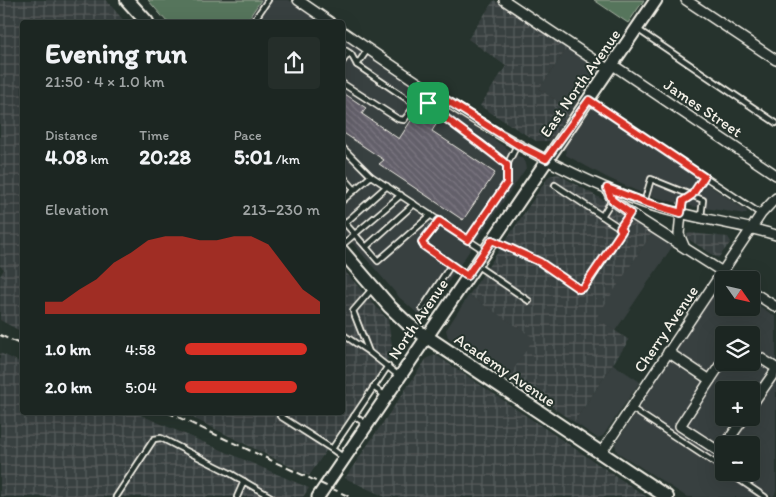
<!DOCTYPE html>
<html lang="en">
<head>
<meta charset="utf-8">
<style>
	:root { --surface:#1c2622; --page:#252e2a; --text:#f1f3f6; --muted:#a0a5a5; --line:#3a4340; --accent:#d93025 }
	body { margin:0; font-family:Itim,sans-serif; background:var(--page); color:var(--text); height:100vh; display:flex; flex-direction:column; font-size:19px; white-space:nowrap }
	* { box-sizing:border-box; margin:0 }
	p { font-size:16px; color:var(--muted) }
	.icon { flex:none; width:28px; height:28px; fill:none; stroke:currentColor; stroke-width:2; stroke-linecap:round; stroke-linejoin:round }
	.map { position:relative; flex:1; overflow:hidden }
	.sheet { position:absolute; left:20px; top:20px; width:325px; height:395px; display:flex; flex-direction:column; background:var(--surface); border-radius:5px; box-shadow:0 5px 20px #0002,0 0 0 1px var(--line) }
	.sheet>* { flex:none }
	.needle { width:32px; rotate:124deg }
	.buttons { position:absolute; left:715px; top:271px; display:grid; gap:10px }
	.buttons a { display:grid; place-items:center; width:45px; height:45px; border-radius:5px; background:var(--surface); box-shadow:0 5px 20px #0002,0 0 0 1px var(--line); font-size:25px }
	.pin { position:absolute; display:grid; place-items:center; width:42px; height:42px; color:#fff; margin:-21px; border-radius:10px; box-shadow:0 2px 8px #0006 }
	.round { display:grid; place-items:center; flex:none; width:52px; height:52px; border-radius:5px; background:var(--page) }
	.summary { display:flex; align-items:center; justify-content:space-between; height:85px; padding:0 25px }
	h1 { font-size:28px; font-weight:700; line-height:38px }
	.stats { display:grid; grid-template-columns:repeat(3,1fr); gap:8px; height:85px; padding:5px 25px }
	.stats div { display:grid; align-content:center }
	.stats b { font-size:21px; font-weight:700 }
	.stats small { font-size:14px; font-weight:400 }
	.stats p { font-size:14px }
	.chart { height:140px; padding:10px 25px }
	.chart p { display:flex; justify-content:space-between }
	.chart svg { width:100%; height:90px; margin-top:5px; fill:var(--accent); opacity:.7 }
	ul { padding:0 25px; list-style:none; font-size:16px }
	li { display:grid; grid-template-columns:80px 60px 1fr; align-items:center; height:38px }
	li i { height:12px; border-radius:6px; background:var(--accent) }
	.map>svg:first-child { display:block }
</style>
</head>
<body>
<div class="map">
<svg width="776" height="497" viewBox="0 0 776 497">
	<defs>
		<pattern id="industrial-grid" width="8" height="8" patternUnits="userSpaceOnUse" patternTransform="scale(1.25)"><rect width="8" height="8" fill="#394040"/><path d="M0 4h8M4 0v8" fill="none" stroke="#565c5c"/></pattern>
		<pattern id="building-back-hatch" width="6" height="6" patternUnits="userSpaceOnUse" patternTransform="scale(1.25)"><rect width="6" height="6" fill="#64606b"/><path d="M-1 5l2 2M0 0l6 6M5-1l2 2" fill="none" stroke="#7b7780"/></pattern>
	</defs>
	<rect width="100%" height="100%" fill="#26332d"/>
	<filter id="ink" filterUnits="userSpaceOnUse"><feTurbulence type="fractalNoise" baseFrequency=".02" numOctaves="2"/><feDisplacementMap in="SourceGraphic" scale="10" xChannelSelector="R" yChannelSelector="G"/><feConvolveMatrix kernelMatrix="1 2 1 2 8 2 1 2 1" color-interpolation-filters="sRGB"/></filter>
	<g filter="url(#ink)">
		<!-- built -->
		<g fill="#394040" fill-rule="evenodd">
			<polygon points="261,0 289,0 322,22 246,22"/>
			<polygon points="342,37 524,160 526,168 427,313 423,315 418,314 400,298 343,232"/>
			<polygon points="567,48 598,70 571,110 539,89"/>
			<polygon points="593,107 747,211 746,214 690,206 646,195 606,177 566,155 565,147"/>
			<polygon points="652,233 672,247 615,331 595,318"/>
			<path d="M724 284V308H751V300L776 317V492L773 497 735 473 751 472V445H724V465L639 409 645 397 720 285ZM724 335H751V362H724ZM724 390H751V418H724Z"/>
			<polygon points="469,295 535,338 508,378 448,337 446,330"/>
			<polygon points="613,364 640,382 603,436 597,438 574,422"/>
			<polygon points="635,414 724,472 764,497 687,497 617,452 615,444"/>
		</g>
		<!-- industrial -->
		<g fill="url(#industrial-grid)">
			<polygon points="0,0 106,0 125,22 22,22 22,332 0,320 0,276 4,269 0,266"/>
			<polygon points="494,0 567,48 539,89 571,110 550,141 536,141 480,106 506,66 468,39"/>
			<polygon points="558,174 605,201 652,233 596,318 629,340 574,422 508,378 534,338 469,295 549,176"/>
			<polygon points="690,233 728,237 731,242 718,258 688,239 687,234"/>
			<polygon points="343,269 388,320 393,351 309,476 183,413 342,412"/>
			<polygon points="0,353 22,363 22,412 136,413 309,488 303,497 0,497"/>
			<polygon points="436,355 647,497 385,497 345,478 427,358"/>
		</g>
		<!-- green -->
		<g fill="#57745b" stroke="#a6b2a2">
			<polygon points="148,0 261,0 246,22 167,22"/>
			<polygon points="594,0 644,0 628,23"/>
		</g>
		<!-- building -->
		<polygon fill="url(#building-back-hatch)" stroke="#f4f1e8" points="342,92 366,108 362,114 399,139 418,110 437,123 432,131 495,173 463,220 379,164 384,160 342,132"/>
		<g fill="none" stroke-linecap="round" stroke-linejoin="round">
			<!-- lane casing -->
			<g stroke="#f4f1e8" stroke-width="8">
				<g id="lane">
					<polyline points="253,22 268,0"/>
					<polyline points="637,29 776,123"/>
					<polyline points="342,48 351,54 357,65 410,101 428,103 446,120 481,143 507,165"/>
					<polyline points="342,62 349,53"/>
					<polyline points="357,65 368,49"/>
					<polyline points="342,83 398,119 404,120 417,103"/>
					<polyline points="589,100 761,214"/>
					<polyline points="342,147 371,176 485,251"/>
					<polyline points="342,175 355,190"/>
					<polyline points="555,185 620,228"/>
					<polyline points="342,201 371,176"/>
					<polyline points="644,203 651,179 703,200 701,217"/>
					<polyline points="414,204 366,247 378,261 431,215"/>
					<polyline points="681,213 683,201 693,195 704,177"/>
					<polyline points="602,216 612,200"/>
					<polyline points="342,220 366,247"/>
					<polyline points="439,221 422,244 467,276"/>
					<polyline points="345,223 387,186"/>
					<polyline points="468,240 507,183 507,165 517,145"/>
					<polyline points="493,240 540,262 579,289 584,287 590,281 622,231 620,228 630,213"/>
					<polyline points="342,245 401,195"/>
					<polyline points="476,265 529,301"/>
					<polyline points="372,289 353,311 369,352 399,376"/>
					<polyline points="422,309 451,265"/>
					<polyline points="342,334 369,352"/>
					<polyline points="373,387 386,396"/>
					<polyline points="631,408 724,469"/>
					<polyline points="282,412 280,416 332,449 388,366"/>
					<polyline points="354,416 366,424"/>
					<polyline points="332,449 344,458"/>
					<polyline points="728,472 765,497"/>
					<polyline points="116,497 154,439 161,438 228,472 271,497"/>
					<polyline points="237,497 244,481"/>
				</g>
			</g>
			<!-- street casing -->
			<g stroke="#f4f1e8" stroke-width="12">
				<g id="street">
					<polyline points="298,0 330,22"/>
					<polyline points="504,0 609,70"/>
					<polyline points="686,0 776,60"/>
					<path d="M342 31C437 97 535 164 644 203 687 218 733 222 776 235"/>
					<polyline points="613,65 776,175"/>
					<polyline points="607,189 612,200 630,213 735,280"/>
					<polyline points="681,213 679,234 684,246"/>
					<polyline points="751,291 776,307"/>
					<polyline points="668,352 710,380 680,426 720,452 724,447"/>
					<polyline points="751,352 776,368"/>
					<polyline points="710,380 724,359"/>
					<polyline points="751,406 776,370"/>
					<polyline points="725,445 744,418"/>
					<polyline points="601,453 761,214 776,198"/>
				</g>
			</g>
			<!-- secondary casing -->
			<g stroke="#f4f1e8" stroke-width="15">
				<polyline id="secondary" points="318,497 656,0"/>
			</g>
			<!-- primary casing -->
			<g stroke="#f4f1e8" stroke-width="16">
				<g id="primary">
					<polyline points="127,0 147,22"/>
					<polyline points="342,251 390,307 409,325 667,497"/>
				</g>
			</g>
			<!-- lane -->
			<use href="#lane" stroke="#26332d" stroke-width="4.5"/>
			<!-- street -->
			<use href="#street" stroke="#26332d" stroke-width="9"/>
			<!-- secondary -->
			<use href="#secondary" stroke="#26332d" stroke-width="11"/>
			<!-- primary -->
			<use href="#primary" stroke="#26332d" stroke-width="12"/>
			<!-- rail -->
			<g stroke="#f4f1e8" stroke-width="2" stroke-dasharray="8 4" stroke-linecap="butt">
				<polyline points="0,335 22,345"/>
				<polyline points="167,412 350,497"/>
			</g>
		</g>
	</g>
	<g fill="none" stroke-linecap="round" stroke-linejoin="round" filter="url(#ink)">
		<!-- route casing -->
		<g stroke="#fff" stroke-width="10">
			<path id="route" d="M435 93 518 145 546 159 589 100 704 177 692 195 683 201 681 213 644 202 607 188 612 200 630 213 620 228 622 231 584 287 579 289 540 262 492 240 467 276 424 246 422 242 439 221 468 240 507 183V165C481 143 453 126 428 103Z"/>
		</g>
		<!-- route -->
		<use href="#route" stroke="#d93025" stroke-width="6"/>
	</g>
	<g text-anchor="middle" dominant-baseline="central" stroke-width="4" stroke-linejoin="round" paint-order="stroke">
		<!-- street labels -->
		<g font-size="16" fill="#f4f1e8" stroke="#26332d">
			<text transform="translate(580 83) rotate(-55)">East North Avenue</text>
			<text transform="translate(703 108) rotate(34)">James Street</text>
			<text transform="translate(418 319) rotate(-56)">North Avenue</text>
			<text transform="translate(666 329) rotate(-56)">Cherry Avenue</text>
			<text transform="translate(505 370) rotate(34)">Academy Avenue</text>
		</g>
	</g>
</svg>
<div class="buttons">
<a><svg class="needle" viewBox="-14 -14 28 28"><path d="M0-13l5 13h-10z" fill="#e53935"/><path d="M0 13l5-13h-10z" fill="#a0a5a5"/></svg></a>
<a><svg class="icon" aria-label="layers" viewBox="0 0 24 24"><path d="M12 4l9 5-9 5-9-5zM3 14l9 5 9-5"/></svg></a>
<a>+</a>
<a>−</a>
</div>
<div class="pin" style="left:428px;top:103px;background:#1e9e55"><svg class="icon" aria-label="arrive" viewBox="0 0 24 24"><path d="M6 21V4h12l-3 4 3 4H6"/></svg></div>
<section class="sheet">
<div class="summary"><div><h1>Evening run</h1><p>21:50 · 4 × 1.0 km</p></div><a class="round"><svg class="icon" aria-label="share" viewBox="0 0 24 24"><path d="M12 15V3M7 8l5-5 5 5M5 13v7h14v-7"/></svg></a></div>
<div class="stats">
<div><p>Distance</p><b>4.08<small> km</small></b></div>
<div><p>Time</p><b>20:28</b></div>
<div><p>Pace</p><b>5:01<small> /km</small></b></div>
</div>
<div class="chart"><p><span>Elevation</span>213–230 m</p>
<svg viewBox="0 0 160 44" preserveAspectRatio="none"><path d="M0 44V38L10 38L20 32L30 27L40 19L50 14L60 8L70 6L80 6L90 8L100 8L110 6L120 6L130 10L140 21L150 32L160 38V44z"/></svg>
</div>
<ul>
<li><b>1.0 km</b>4:58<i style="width:90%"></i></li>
<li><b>2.0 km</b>5:04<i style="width:83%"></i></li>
</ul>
</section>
</div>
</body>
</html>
